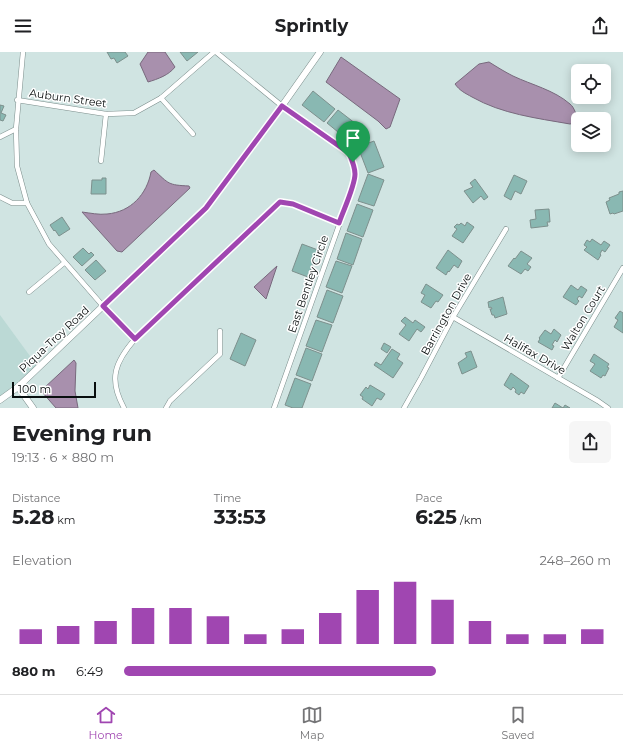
<!DOCTYPE html>
<html lang="en">
<head>
<meta charset="utf-8">
<style>
	:root { --surface:#fff; --page:#f6f6f6; --text:#202124; --muted:#757577; --line:#e0e0e0; --accent:#a046b1 }
	body { margin:0; font-family:Montserrat,sans-serif; background:var(--page); color:var(--text); height:100vh; display:flex; flex-direction:column; font-size:15px; white-space:nowrap }
	* { box-sizing:border-box; margin:0 }
	p { font-size:13px; color:var(--muted) }
	.icon { flex:none; width:22px; height:22px; fill:none; stroke:currentColor; stroke-width:2; stroke-linecap:round; stroke-linejoin:round }
	.map { position:relative; height:356px; overflow:hidden }
	.details { display:flex; flex-direction:column; background:var(--surface); flex:1 }
	.details>* { flex:none }
	.tools { position:absolute; left:571px; top:12px; display:grid; gap:8px }
	.tools a { display:grid; place-items:center; width:40px; height:40px; border-radius:6px; background:var(--surface); box-shadow:0 2px 10px #0003; font-size:20px }
	.scale { position:absolute; left:12px; bottom:10px; width:84px; box-sizing:border-box; padding-left:4px; border:2px solid #080e0e; border-top:0; font-size:11px; line-height:14px; white-space:nowrap; color:#080e0e; -webkit-text-stroke:3px #fff; paint-order:stroke }
	.pin { position:absolute; display:grid; place-items:center; width:34px; height:34px; color:#fff; margin:-41px -17px; border-radius:50% 50% 50% 0; rotate:-45deg; box-shadow:0 0 4px #0007 }
	.pin .icon { rotate:45deg }
	.round { display:grid; place-items:center; flex:none; width:42px; height:42px; border-radius:6px; background:var(--page) }
	.headline { display:flex; align-items:center; justify-content:space-between; height:68px; padding:0 12px }
	h1 { font-size:22px; font-weight:700; line-height:30px }
	.stats { display:grid; grid-template-columns:repeat(3,1fr); gap:6px; height:68px; padding:4px 12px }
	.stats div { display:grid; align-content:center }
	.stats b { font-size:20px; font-weight:700 }
	.stats small { font-size:11px; font-weight:400 }
	.stats p { font-size:11px }
	.chart { height:112px; padding:8px 12px }
	.chart p { display:flex; justify-content:space-between }
	.chart svg { width:100%; height:72px; margin-top:4px; stroke:var(--accent); stroke-width:6 }
	ul { padding:0 12px; list-style:none; font-size:13px }
	li { display:grid; grid-template-columns:64px 48px 1fr; align-items:center; height:30px }
	li i { height:10px; border-radius:5px; background:var(--accent) }
	header { display:flex; justify-content:space-between; align-items:center; height:52px; padding:0 12px; background:var(--surface); font-size:18px; font-weight:700 }
	.menu { display:flex; justify-content:space-around; align-items:center; height:56px; border-top:1px solid var(--line); background:var(--surface); font-size:11px; color:var(--muted) }
	.menu a { display:grid; justify-items:center; gap:2px }
	.menu .current { color:var(--accent) }
	.map>svg:first-child { display:block }
</style>
</head>
<body>
<header><svg class="icon" aria-label="menu" viewBox="0 0 24 24"><path d="M4 6h16M4 12h16M4 18h16"/></svg>Sprintly<svg class="icon" aria-label="share" viewBox="0 0 24 24"><path d="M12 15V3M7 8l5-5 5 5M5 13v7h14v-7"/></svg></header>
<div class="map">
<svg width="623" height="356" viewBox="0 0 623 356">
	<rect width="100%" height="100%" fill="#d0e4e2"/>
	<!-- built -->
	<polygon fill="#bbd9d5" points="0,263 38,315 0,348"/>
	<!-- water -->
	<g fill="#a890ad" stroke="#78697d">
		<path d="M148 0H165L175 15C169 23 158 27 148 30L140 12Z"/>
		<polygon points="341,5 400,47 390,75 386,77 378,69 326,30"/>
		<path d="M489 10C497 15 505 20 513 24 532 33 554 38 570 52 575 56 575 62 579 67H578V70L570 72C536 66 502 62 472 45 465 41 460 39 455 32L479 12Z"/>
		<path d="M154 118C169 132 168 133 189 134L190 136 122 200 117 199 82 160C90 161 99 163 107 162 131 160 147 142 151 120Z"/>
		<polygon points="277,214 266,247 254,235"/>
		<polygon points="74,308 76,311 75,339 78,356 56,356 42,340 43,337"/>
	</g>
	<!-- building -->
	<g fill="#89b8b2" stroke="#7d908d">
		<polygon points="107,0 125,0 128,4 117,11 114,6 111,7"/>
		<polygon points="180,0 198,0 187,9"/>
		<polygon points="313,39 335,57 324,70 302,53"/>
		<polygon points="0,53 4,54 1,61 6,63 3,69 0,68"/>
		<polygon points="338,58 360,75 349,89 327,71"/>
		<polygon points="374,89 384,115 368,121 358,95"/>
		<polygon points="368,122 384,128 374,154 358,149"/>
		<polygon points="514,123 527,129 521,142 515,139 511,148 504,144"/>
		<polygon points="102,126 106,126 106,142 91,142 92,128 102,128"/>
		<polygon points="475,127 488,145 484,148 481,144 473,151 464,139 473,135 470,131"/>
		<polygon points="623,139 623,159 614,162 613,161 610,162 606,150 610,148 609,146 619,142 619,140"/>
		<polygon points="357,152 373,158 363,185 347,179"/>
		<polygon points="549,157 550,170 547,170 548,174 531,176 530,168 536,167 535,158"/>
		<polygon points="62,165 70,177 59,184 55,178 54,179 50,173"/>
		<polygon points="467,170 474,175 463,191 452,184 457,177 454,175 457,172 459,173 461,171 465,174"/>
		<polygon points="346,181 362,187 353,213 337,207"/>
		<polygon points="592,187 601,193 604,189 610,193 605,200 602,198 600,202 601,203 598,208 584,198 587,195 584,193 587,188 590,190"/>
		<polygon points="302,192 318,198 308,225 292,219"/>
		<polygon points="83,196 89,202 91,200 94,203 82,214 73,205"/>
		<polygon points="448,198 462,209 458,216 454,213 449,220 448,219 446,223 436,216"/>
		<polygon points="521,199 532,206 527,212 531,215 528,219 525,217 521,222 508,214 514,206 515,207"/>
		<polygon points="96,208 106,219 95,228 85,218"/>
		<polygon points="336,209 352,214 342,241 326,235"/>
		<polygon points="426,232 443,243 438,250 436,249 431,256 421,250 425,243 421,241"/>
		<polygon points="571,233 578,238 581,234 587,238 582,246 579,244 577,247 579,249 576,253 563,245"/>
		<polygon points="327,238 343,244 333,271 317,265"/>
		<polygon points="503,245 507,262 495,266 494,263 492,263 490,257 492,257 491,255 489,256 488,250"/>
		<polygon points="620,259 623,261 623,281 614,275 618,268 615,266"/>
		<polygon points="405,265 413,271 415,268 425,275 421,280 417,277 409,289 399,282 406,273 401,269"/>
		<polygon points="316,268 332,273 322,300 306,294"/>
		<polygon points="554,277 561,283 557,290 555,288 552,293 554,294 552,298 538,290 540,287 539,286 545,278 551,282"/>
		<polygon points="241,281 256,288 245,314 230,307"/>
		<polygon points="384,291 391,295 387,301 381,297"/>
		<polygon points="306,296 322,302 312,329 296,323"/>
		<polygon points="392,297 400,302 397,307 403,311 393,326 374,313 376,310 381,313"/>
		<polygon points="471,299 477,315 462,322 458,311 467,305 465,301"/>
		<polygon points="594,302 609,312 607,315 609,316 605,324 603,323 601,326 590,319 595,312 590,309"/>
		<polygon points="511,321 529,334 524,342 521,340 519,343 515,340 516,338 513,335 511,338 504,333"/>
		<polygon points="295,326 311,332 302,356 293,356 285,353"/>
		<polygon points="370,333 385,342 381,348 377,346 372,354 362,347 363,345 360,343 366,335 368,337"/>
		<polygon points="555,351 563,356 565,353 570,356 552,356"/>
	</g>
	<g fill="none" stroke-linecap="round" stroke-linejoin="round">
		<!-- street casing -->
		<g stroke="#7b8d8b" stroke-width="5.5">
			<g id="street">
				<path d="M23 0 16 77 17 114 27 151 49 192 103 254 135 287C115 310 108 327 124 356"/>
				<path d="M216 0 282 54 349 101C354 113 356 122 353 134L274 356"/>
				<polyline points="161,46 193,82"/>
				<polyline points="17,48 106,62 134,61 161,46 214,0"/>
				<polyline points="0,85 16,77"/>
				<polyline points="101,109 106,62"/>
				<polyline points="0,145 12,151 27,151"/>
				<polyline points="29,240 64,211"/>
				<polyline points="453,265 598,349 608,356"/>
				<polyline points="135,287 280,150 293,151 339,171"/>
				<polyline points="558,326 623,216"/>
				<polyline points="166,356 170,349 220,302 220,279"/>
				<polyline points="404,356 421,326 453,265 506,177"/>
			</g>
		</g>
		<!-- secondary casing -->
		<g stroke="#7b8d8b" stroke-width="7">
			<g id="secondary">
				<polyline points="18,335 33,356"/>
				<polyline points="0,348 18,335 206,156 282,54 320,0"/>
			</g>
		</g>
		<!-- street -->
		<use href="#street" stroke="#fff" stroke-width="4.5"/>
		<!-- secondary -->
		<use href="#secondary" stroke="#fff" stroke-width="6"/>
	</g>
	<g fill="none" stroke-linecap="round" stroke-linejoin="round">
		<!-- route casing -->
		<g stroke="#fff" stroke-width="8">
			<path id="route" d="M282 54 349 101C352 108 355 115 355 122 355 134 343 159 339 171L293 152 280 150 135 287 103 254 206 156Z"/>
		</g>
		<!-- route -->
		<use href="#route" stroke="#a046b1" stroke-width="5"/>
	</g>
	<g text-anchor="middle" dominant-baseline="central" stroke-width="3" stroke-linejoin="round" paint-order="stroke">
		<!-- street labels -->
		<g font-size="11" fill="#080e0e" stroke="#fff">
			<text transform="translate(68 46) rotate(8)">Auburn Street</text>
			<text transform="translate(308 232) rotate(-71)">East Bentley Circle</text>
			<text transform="translate(446 262) rotate(-61)">Barrington Drive</text>
			<text transform="translate(583 266) rotate(-59)">Walton Court</text>
			<text transform="translate(54 287) rotate(-43)">Piqua-Troy Road</text>
			<text transform="translate(535 302) rotate(30)">Halifax Drive</text>
		</g>
	</g>
</svg>
<div class="tools">
<a><svg class="icon" aria-label="locate" viewBox="0 0 24 24"><circle cx="12" cy="12" r="6"/><path d="M12 2v4M12 18v4M2 12h4M18 12h4"/></svg></a>
<a><svg class="icon" aria-label="layers" viewBox="0 0 24 24"><path d="M12 4l9 5-9 5-9-5zM3 14l9 5 9-5"/></svg></a>
</div>
<div class="scale">100 m</div>
<div class="pin" style="left:353px;top:110px;background:#1e9e55"><svg class="icon" aria-label="arrive" viewBox="0 0 24 24"><path d="M6 21V4h12l-3 4 3 4H6"/></svg></div>
</div>
<section class="details">
<div class="headline"><div><h1>Evening run</h1><p>19:13 · 6 × 880 m</p></div><a class="round"><svg class="icon" aria-label="share" viewBox="0 0 24 24"><path d="M12 15V3M7 8l5-5 5 5M5 13v7h14v-7"/></svg></a></div>
<div class="stats">
<div><p>Distance</p><b>5.28<small> km</small></b></div>
<div><p>Time</p><b>33:53</b></div>
<div><p>Pace</p><b>6:25<small> /km</small></b></div>
</div>
<div class="chart"><p><span>Elevation</span>248–260 m</p>
<svg viewBox="0 0 160 44" preserveAspectRatio="none"><path d="M5 44V35M15 44V33M25 44V30M35 44V22M45 44V22M55 44V27M65 44V38M75 44V35M85 44V25M95 44V11M105 44V6M115 44V17M125 44V30M135 44V38M145 44V38M155 44V35"/></svg>
</div>
<ul>
<li><b>880 m</b>6:49<i style="width:64%"></i></li>
</ul>
</section>
<nav class="menu">
<a class="current"><svg class="icon" aria-label="home" viewBox="0 0 24 24"><path d="M3 11l9-7 9 7M6 9v11h12V9"/></svg>Home</a>
<a><svg class="icon" aria-label="map" viewBox="0 0 24 24"><path d="M3 6l6-2 6 2 6-2v14l-6 2-6-2-6 2zM9 4v14M15 6v14"/></svg>Map</a>
<a><svg class="icon" aria-label="saved" viewBox="0 0 24 24"><path d="M7 4h10v16l-5-4-5 4z"/></svg>Saved</a>
</nav>
</body>
</html>
